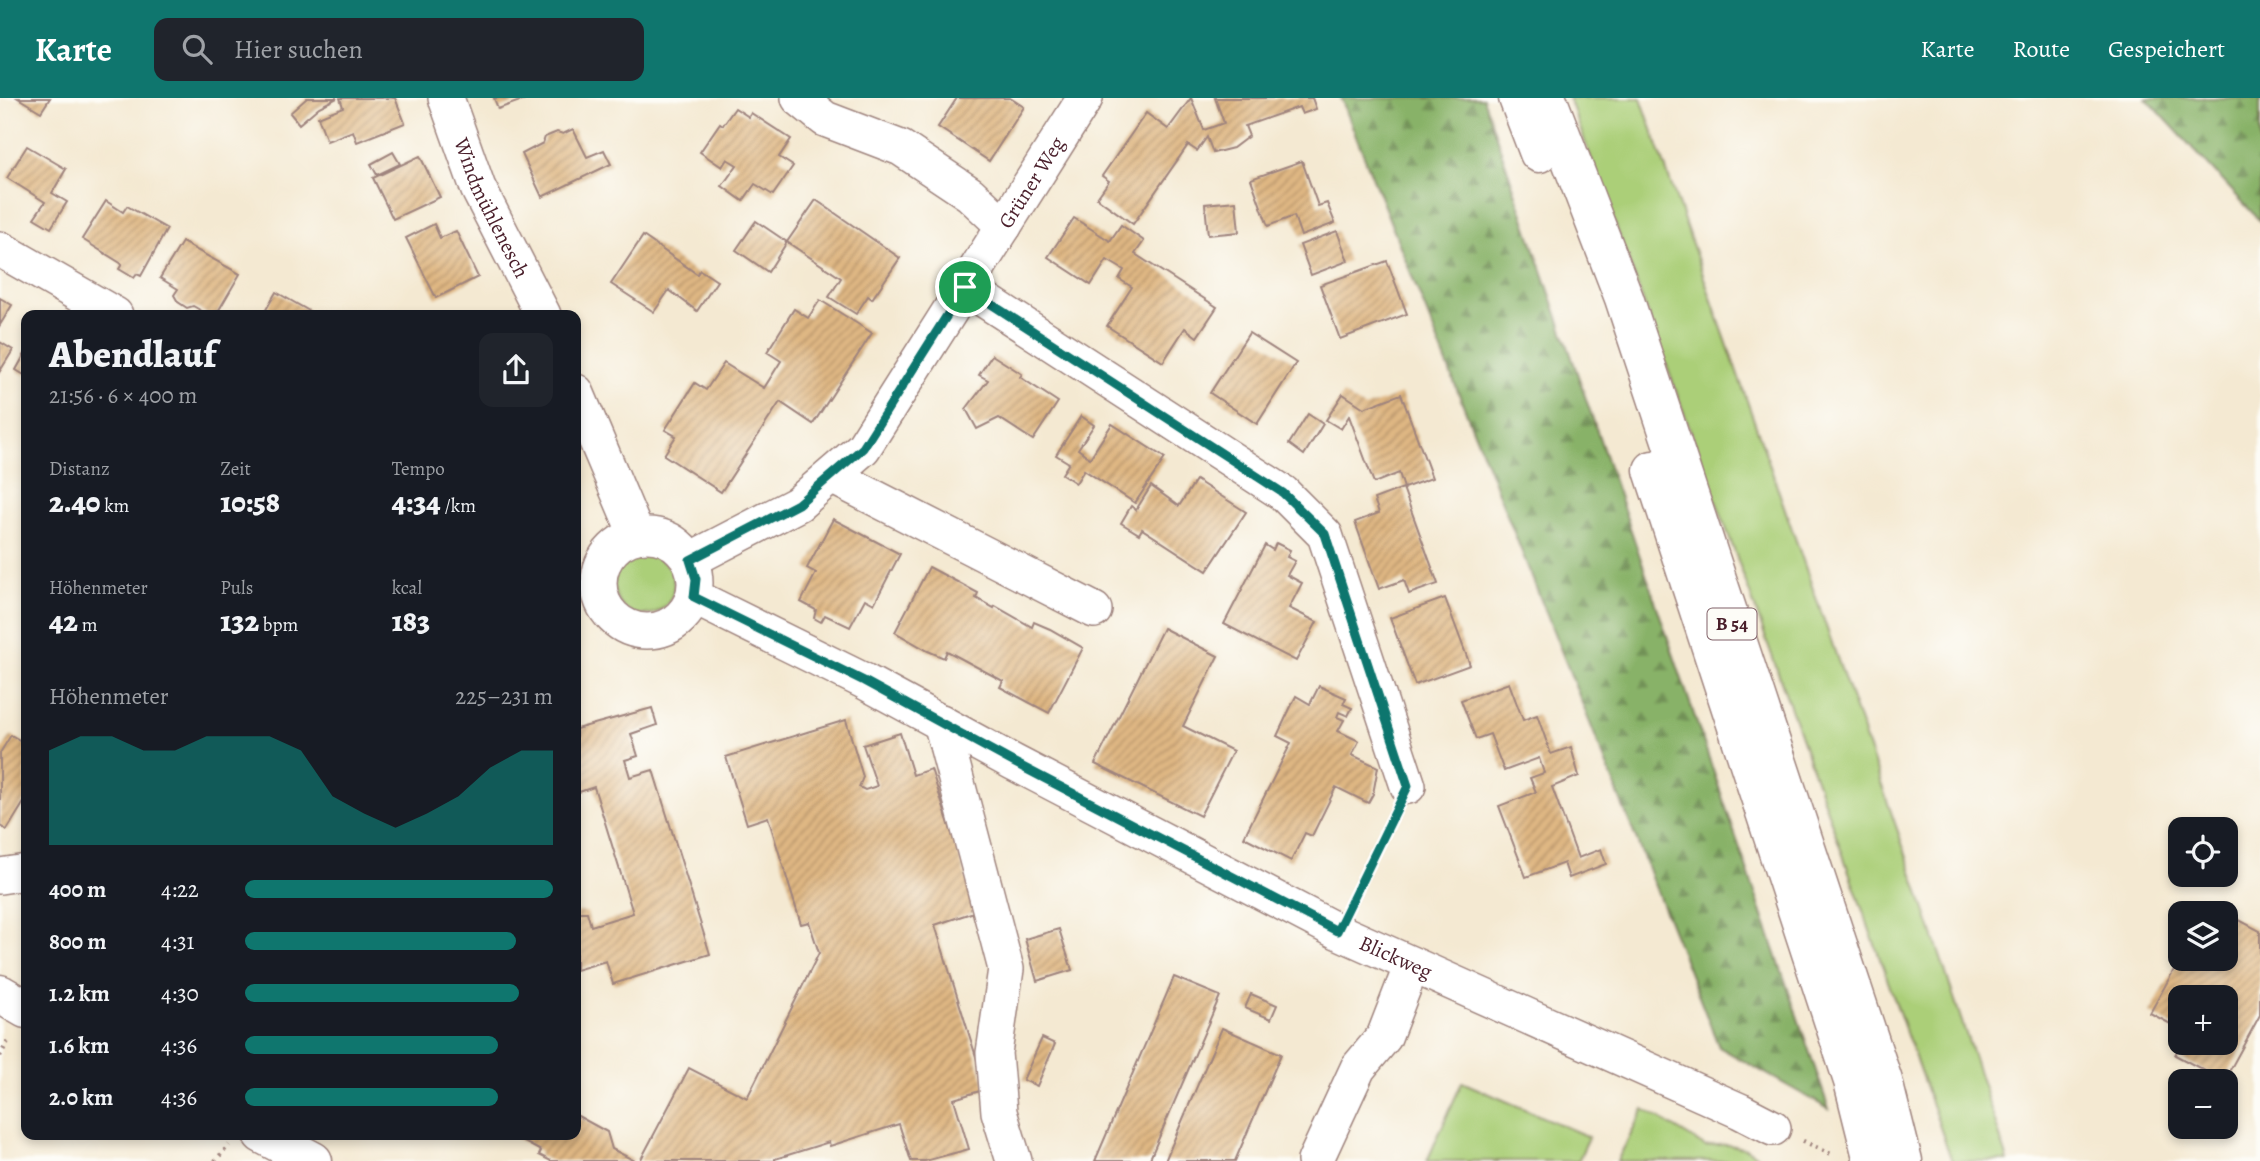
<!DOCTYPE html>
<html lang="de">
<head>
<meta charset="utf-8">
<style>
	:root { --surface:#171b24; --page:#20242c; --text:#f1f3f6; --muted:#9ea1a6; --accent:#0f766e }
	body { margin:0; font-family:Alegreya,serif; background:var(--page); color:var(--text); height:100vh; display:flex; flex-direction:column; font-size:26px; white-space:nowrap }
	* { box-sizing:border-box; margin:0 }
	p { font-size:23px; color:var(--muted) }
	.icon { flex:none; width:38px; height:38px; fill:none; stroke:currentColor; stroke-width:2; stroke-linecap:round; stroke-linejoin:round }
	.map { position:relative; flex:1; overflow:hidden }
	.drawer { position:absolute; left:21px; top:212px; width:560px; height:830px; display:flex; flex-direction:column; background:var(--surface); border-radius:14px; box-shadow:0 4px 10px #0003 }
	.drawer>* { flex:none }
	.tools { position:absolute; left:2168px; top:719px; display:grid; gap:14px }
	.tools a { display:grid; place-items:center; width:70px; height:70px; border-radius:14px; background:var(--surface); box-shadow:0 4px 10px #0003; font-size:35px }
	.pin { position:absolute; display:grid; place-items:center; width:60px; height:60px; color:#fff; margin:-30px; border:4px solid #fff; border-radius:50%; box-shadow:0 2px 7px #0007 }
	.round { display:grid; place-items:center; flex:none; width:74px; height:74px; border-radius:14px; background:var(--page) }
	.summary { display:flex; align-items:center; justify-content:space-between; height:119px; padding:0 28px }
	h1 { font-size:38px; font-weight:800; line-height:52px }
	.stats { display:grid; grid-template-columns:repeat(3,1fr); gap:10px; height:119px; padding:7px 28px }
	.stats div { display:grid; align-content:center }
	.stats b { font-size:30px; font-weight:800 }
	.stats small { font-size:19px; font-weight:400 }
	.stats p { font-size:19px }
	.chart { height:196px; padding:14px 28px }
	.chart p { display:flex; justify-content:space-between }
	.chart svg { width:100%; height:126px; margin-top:7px; fill:var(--accent); opacity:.7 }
	ul { padding:0 28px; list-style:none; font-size:23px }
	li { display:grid; grid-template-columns:112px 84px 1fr; align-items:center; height:52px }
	li i { height:18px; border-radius:9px; background:var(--accent) }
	header { display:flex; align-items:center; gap:42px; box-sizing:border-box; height:98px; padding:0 35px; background:var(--accent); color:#fff }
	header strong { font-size:33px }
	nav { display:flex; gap:38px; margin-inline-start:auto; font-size:24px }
	.search { width:490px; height:63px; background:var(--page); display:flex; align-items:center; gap:18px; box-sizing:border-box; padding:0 24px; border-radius:14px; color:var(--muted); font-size:26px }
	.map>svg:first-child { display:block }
</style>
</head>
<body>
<header>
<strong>Karte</strong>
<div class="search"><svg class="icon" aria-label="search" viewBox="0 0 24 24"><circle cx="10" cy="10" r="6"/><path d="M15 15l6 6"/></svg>Hier suchen</div>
<nav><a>Karte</a><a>Route</a><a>Gespeichert</a></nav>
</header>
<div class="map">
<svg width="2260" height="1063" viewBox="0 0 2260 1063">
	<defs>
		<pattern id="forest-firs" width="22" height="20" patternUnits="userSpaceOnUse" patternTransform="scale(1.75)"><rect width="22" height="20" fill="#88b268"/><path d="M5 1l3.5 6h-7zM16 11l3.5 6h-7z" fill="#719056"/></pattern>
		<pattern id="building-hatch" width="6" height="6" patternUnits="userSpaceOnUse" patternTransform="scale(1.75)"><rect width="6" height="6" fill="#dfb783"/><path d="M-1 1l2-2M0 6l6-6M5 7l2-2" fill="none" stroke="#b7946b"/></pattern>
	</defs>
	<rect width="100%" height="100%" fill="#fdfcf7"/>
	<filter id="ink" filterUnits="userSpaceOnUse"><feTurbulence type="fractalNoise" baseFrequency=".0143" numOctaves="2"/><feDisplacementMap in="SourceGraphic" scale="14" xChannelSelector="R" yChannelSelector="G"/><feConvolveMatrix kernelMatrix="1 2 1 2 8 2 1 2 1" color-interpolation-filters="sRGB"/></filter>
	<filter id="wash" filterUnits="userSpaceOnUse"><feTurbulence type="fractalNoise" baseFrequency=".00686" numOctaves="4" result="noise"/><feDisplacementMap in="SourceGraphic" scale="28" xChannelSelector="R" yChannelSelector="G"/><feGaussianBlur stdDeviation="1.57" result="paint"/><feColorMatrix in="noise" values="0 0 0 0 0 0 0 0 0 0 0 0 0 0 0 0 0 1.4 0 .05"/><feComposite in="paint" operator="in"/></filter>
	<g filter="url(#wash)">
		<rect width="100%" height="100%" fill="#f4e9d2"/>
		<!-- grass -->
		<g fill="#abcf78" stroke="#7a7752" stroke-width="2">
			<polygon points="1569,0 1641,0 1917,788 2008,1063 1952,1063 1749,493"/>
			<circle cx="644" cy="487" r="30"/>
			<polygon points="1462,984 1589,1039 1578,1063 1427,1063"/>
			<path d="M1644 1011 1706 1049C1724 1044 1750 1047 1762 1063H1617Z"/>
		</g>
		<!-- forest -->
		<g fill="url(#forest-firs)" stroke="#69684a" stroke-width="2">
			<polygon points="1341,0 1483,0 1829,1011 1719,949"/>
			<polygon points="2146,0 2260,0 2260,123"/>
		</g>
		<g id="blocks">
			<!-- building -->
			<g fill="url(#building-hatch)">
				<polygon points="18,0 50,0 41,14"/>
				<polygon points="307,0 337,0 319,9 299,26 290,15"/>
				<polygon points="340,0 395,0 405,25 357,44 353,33 327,43 318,19 343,9"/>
				<polygon points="494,0 528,0 498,11"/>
				<polygon points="957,0 1010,0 1024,9 989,63 938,29"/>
				<polygon points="1191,0 1204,32 1224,25 1215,0 1312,0 1316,11 1302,16 1299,9 1245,28 1249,38 1233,50 1213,55 1207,39 1197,53 1188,47 1133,126 1097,100 1109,83 1102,78 1146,15 1168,31"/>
				<polygon points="735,10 749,19 751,15 791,41 779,59 793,68 773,97 755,86 743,103 722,88 737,67 727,61 722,69 700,54 720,25 723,27"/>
				<polygon points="573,31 587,59 604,52 611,66 542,99 522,56 543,45 545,39 557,34 563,36"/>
				<polygon points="27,48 66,71 52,95 67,104 51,130 34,120 45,104 7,80"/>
				<polygon points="393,54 400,66 377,77 371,66"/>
				<polygon points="420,58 440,99 393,121 373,80"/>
				<polygon points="1302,63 1318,108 1327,105 1335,125 1301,138 1294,118 1268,128 1251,81"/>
				<polygon points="816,102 900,160 872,201 868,198 856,216 829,199 841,180 787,144"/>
				<polygon points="106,103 123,114 127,108 167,131 141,178 137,176 134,180 119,171 122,166 82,141"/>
				<polygon points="1236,103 1239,134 1208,137 1205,106"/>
				<polygon points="1074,120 1110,143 1121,127 1144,143 1135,156 1217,209 1197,239 1185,230 1163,264 1107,228 1132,189 1119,181 1124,172 1107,162 1091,187 1048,159"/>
				<polygon points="756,123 787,144 768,174 736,152"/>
				<polygon points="434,126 440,140 456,133 478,179 436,200 406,140"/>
				<polygon points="1337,133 1348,163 1311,177 1300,147"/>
				<polygon points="643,138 697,176 700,172 717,183 697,213 669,192 654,214 611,186"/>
				<polygon points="182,144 240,176 216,217 209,217 193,208 187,210 178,204 174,197 178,191 160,180"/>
				<polygon points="1387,163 1407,216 1340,241 1320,187"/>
				<polygon points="276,194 316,217 263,217"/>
				<polygon points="0,200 12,207 0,227"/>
				<polygon points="820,202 872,235 813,326 780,304 721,394 664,357 676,338 665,332 695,285 706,292 724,265 764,290 781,263 767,254 794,211 808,220"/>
				<polygon points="1249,235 1296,265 1257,326 1210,295"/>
				<polygon points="0,244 13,252 0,273"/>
				<polygon points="26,254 26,278 16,272"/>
				<polygon points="992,257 1022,276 1020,279 1058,304 1033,342 999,320 977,331 966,311 988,282 979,277"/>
				<polygon points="1343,296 1364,310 1401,296 1432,380 1404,390 1399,375 1374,385 1349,318 1341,331 1326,322"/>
				<polygon points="1308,316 1323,326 1304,357 1289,346"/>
				<polygon points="1081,318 1094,327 1078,351 1090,360 1112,326 1165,360 1135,405 1084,372 1076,385 1062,376 1069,365 1056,357"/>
				<polygon points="1196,382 1246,414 1207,473 1142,431 1139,436 1121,425 1131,408 1136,412 1151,388 1179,408"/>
				<polygon points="1403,390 1438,486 1409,496 1404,482 1379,491 1355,424 1379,415 1374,401"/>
				<polygon points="833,421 900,456 874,506 865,501 850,529 825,517 821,524 814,520 816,512 801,504 816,475 807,470"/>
				<polygon points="1276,445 1290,452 1287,459 1295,463 1287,477 1302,485 1289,510 1317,524 1296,563 1224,526 1265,447 1273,452"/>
				<polygon points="929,469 978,495 976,500 994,510 995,508 1032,529 1034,524 1050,531 1083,550 1049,615 1000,589 1003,583 947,553 944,560 928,553 895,534"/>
				<polygon points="1445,500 1470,567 1415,587 1390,520"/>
				<polygon points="1163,530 1218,558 1183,628 1233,653 1200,718 1095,666"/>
				<polygon points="1509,585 1523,622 1537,617 1551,656 1571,649 1579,678 1552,689 1578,760 1601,751 1606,766 1569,780 1564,765 1526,779 1499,708 1536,694 1530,680 1544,675 1539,660 1504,673 1490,636 1476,641 1461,602"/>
				<polygon points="1319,588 1346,600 1343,606 1352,610 1348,618 1339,614 1337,619 1344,622 1338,633 1359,643 1352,657 1378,669 1373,696 1368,705 1336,689 1312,738 1305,735 1291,763 1244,739 1291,645 1277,638 1296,598 1310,606"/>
				<polygon points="652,610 657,627 631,636 638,658 625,662 630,679 653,672 710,856 613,886 606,863 576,872 576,814 587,814 591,828 633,815 594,689 576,695 576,631"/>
				<polygon points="846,622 863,679 859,689 865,692 877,688 863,647 900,635 913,677 931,671 977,813 935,827 986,991 954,1001 969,1051 925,1063 911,1063 899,1026 830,1048 829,1044 775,1061 775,1063 640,1063 689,970 747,1000 819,855 809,824 801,826 768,719 747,726 726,659"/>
				<polygon points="11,637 26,646 26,701 7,732 0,728 0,655"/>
				<polygon points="2209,806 2260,833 2260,917 2224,983 2175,957 2181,945 2226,945 2226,900 2180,900 2180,931 2150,915 2180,861 2226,861 2226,816 2204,816"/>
				<polygon points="1059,831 1072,872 1037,883 1025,841"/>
				<polygon points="1174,879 1220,898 1149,1063 1095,1063"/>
				<polygon points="1251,896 1277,907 1271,921 1245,910"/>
				<polygon points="1222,930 1281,956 1235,1063 1165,1063"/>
				<polygon points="1042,940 1055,946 1037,988 1023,982"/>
				<polygon points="576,1017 607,1034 612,1051 635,1063 551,1063 539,1057 541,1053 513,1038 515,1036 576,1036"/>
			</g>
		</g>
	</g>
	<g filter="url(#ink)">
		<use href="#blocks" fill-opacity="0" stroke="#9f847e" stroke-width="2"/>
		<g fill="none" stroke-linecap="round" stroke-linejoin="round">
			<!-- minor casing -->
			<g stroke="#9f847e" stroke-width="38">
				<g id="minor">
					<path id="s1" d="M446 0 478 90 543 217"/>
					<polyline points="799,0 825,21 901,50 970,96 1004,128"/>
					<polyline points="0,151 115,217"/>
					<polyline points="965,189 1283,395 1325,437 1408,688"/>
					<polyline points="576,294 637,438"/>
					<polyline points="832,378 1094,512"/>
					<circle cx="647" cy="485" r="48"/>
					<path id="s2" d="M690 462 798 406 863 350 1085 0"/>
					<path id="s3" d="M694 499 864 583 1013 664 1337 833 1740 1013 1773 1030"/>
					<polyline points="941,624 1006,871 994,955 999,1014 1014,1063"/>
					<polyline points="0,778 26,774"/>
					<polyline points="1315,1063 1358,970 1384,939 1412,867"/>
				</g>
			</g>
			<!-- major casing -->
			<g stroke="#9f847e" stroke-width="41">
				<g id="major">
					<polyline points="0,896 26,911"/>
					<polyline points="262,1036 313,1063"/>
				</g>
			</g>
			<!-- highway casing -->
			<g stroke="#9f847e" stroke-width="41">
				<g id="highway">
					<polyline points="1518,0 1539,55"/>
					<polyline points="1547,0 1624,200 1883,983 1903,1063"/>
					<polyline points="1653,372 1853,983 1873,1063"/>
				</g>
			</g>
			<!-- path -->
			<g stroke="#9f847e" stroke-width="4.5" stroke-dasharray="2 5" stroke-linecap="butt">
				<polyline points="1351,804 1394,718"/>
				<polyline points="0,958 8,943"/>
				<polyline points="1803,1043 1833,1057"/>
				<polyline points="215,1063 229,1047"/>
			</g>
			<!-- minor -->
			<use href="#minor" stroke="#fff" stroke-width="35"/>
			<!-- major -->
			<use href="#major" stroke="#fff" stroke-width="38"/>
			<!-- highway -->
			<use href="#highway" stroke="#fff" stroke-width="38"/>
		</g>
	</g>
	<g fill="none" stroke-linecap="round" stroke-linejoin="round" filter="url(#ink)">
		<!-- route casing -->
		<g stroke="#fff" stroke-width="14">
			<polygon id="route" points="965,189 1283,395 1325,436 1408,688 1337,833 1013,664 864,583 694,499 696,481 690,462 798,406 863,350"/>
		</g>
		<!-- route -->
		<use href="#route" stroke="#0f766e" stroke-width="9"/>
	</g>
	<g text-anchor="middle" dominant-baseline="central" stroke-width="7" stroke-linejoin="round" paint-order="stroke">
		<!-- shield labels -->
		<rect fill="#fdfcf7" stroke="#806168" stroke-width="2" x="1707.5" y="510.5" width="49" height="31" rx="5"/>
		<g font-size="19" font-weight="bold" fill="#4a1f2b">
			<text x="1732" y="526">B 54</text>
		</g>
		<!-- street labels -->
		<g font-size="21" fill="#4a1f2b" stroke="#fdfcf7">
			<text stroke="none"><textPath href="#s2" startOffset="522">Grüner Weg</textPath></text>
			<text stroke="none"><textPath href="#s1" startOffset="119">Windmühlenesch</textPath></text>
			<text stroke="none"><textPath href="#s3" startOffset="789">Blickweg</textPath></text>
		</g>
	</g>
</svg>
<div class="tools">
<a><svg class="icon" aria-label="locate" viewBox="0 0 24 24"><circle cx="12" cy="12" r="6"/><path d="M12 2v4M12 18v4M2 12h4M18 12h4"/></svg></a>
<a><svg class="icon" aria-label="layers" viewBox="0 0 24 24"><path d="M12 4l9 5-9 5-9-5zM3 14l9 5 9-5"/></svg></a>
<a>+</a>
<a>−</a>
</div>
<div class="pin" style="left:965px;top:189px;background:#1e9e55"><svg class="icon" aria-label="arrive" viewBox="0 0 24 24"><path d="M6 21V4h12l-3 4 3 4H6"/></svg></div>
<section class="drawer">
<div class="summary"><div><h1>Abendlauf</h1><p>21:56 · 6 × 400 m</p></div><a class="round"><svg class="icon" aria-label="share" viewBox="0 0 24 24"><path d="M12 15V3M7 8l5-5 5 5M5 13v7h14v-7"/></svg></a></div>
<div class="stats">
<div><p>Distanz</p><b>2.40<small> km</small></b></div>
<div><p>Zeit</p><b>10:58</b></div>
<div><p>Tempo</p><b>4:34<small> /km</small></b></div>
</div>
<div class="stats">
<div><p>Höhenmeter</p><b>42<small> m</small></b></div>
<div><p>Puls</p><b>132<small> bpm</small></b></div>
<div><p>kcal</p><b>183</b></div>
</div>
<div class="chart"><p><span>Höhenmeter</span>225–231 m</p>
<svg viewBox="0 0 160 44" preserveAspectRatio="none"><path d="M0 44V11L10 6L20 6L30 11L40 11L50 6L60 6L70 6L80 11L90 27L100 33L110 38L120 33L130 27L140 17L150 11L160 11V44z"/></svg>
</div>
<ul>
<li><b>400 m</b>4:22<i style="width:100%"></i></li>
<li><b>800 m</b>4:31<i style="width:88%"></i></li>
<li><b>1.2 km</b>4:30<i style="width:89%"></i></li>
<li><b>1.6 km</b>4:36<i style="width:82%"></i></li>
<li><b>2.0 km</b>4:36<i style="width:82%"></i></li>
</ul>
</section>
</div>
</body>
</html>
